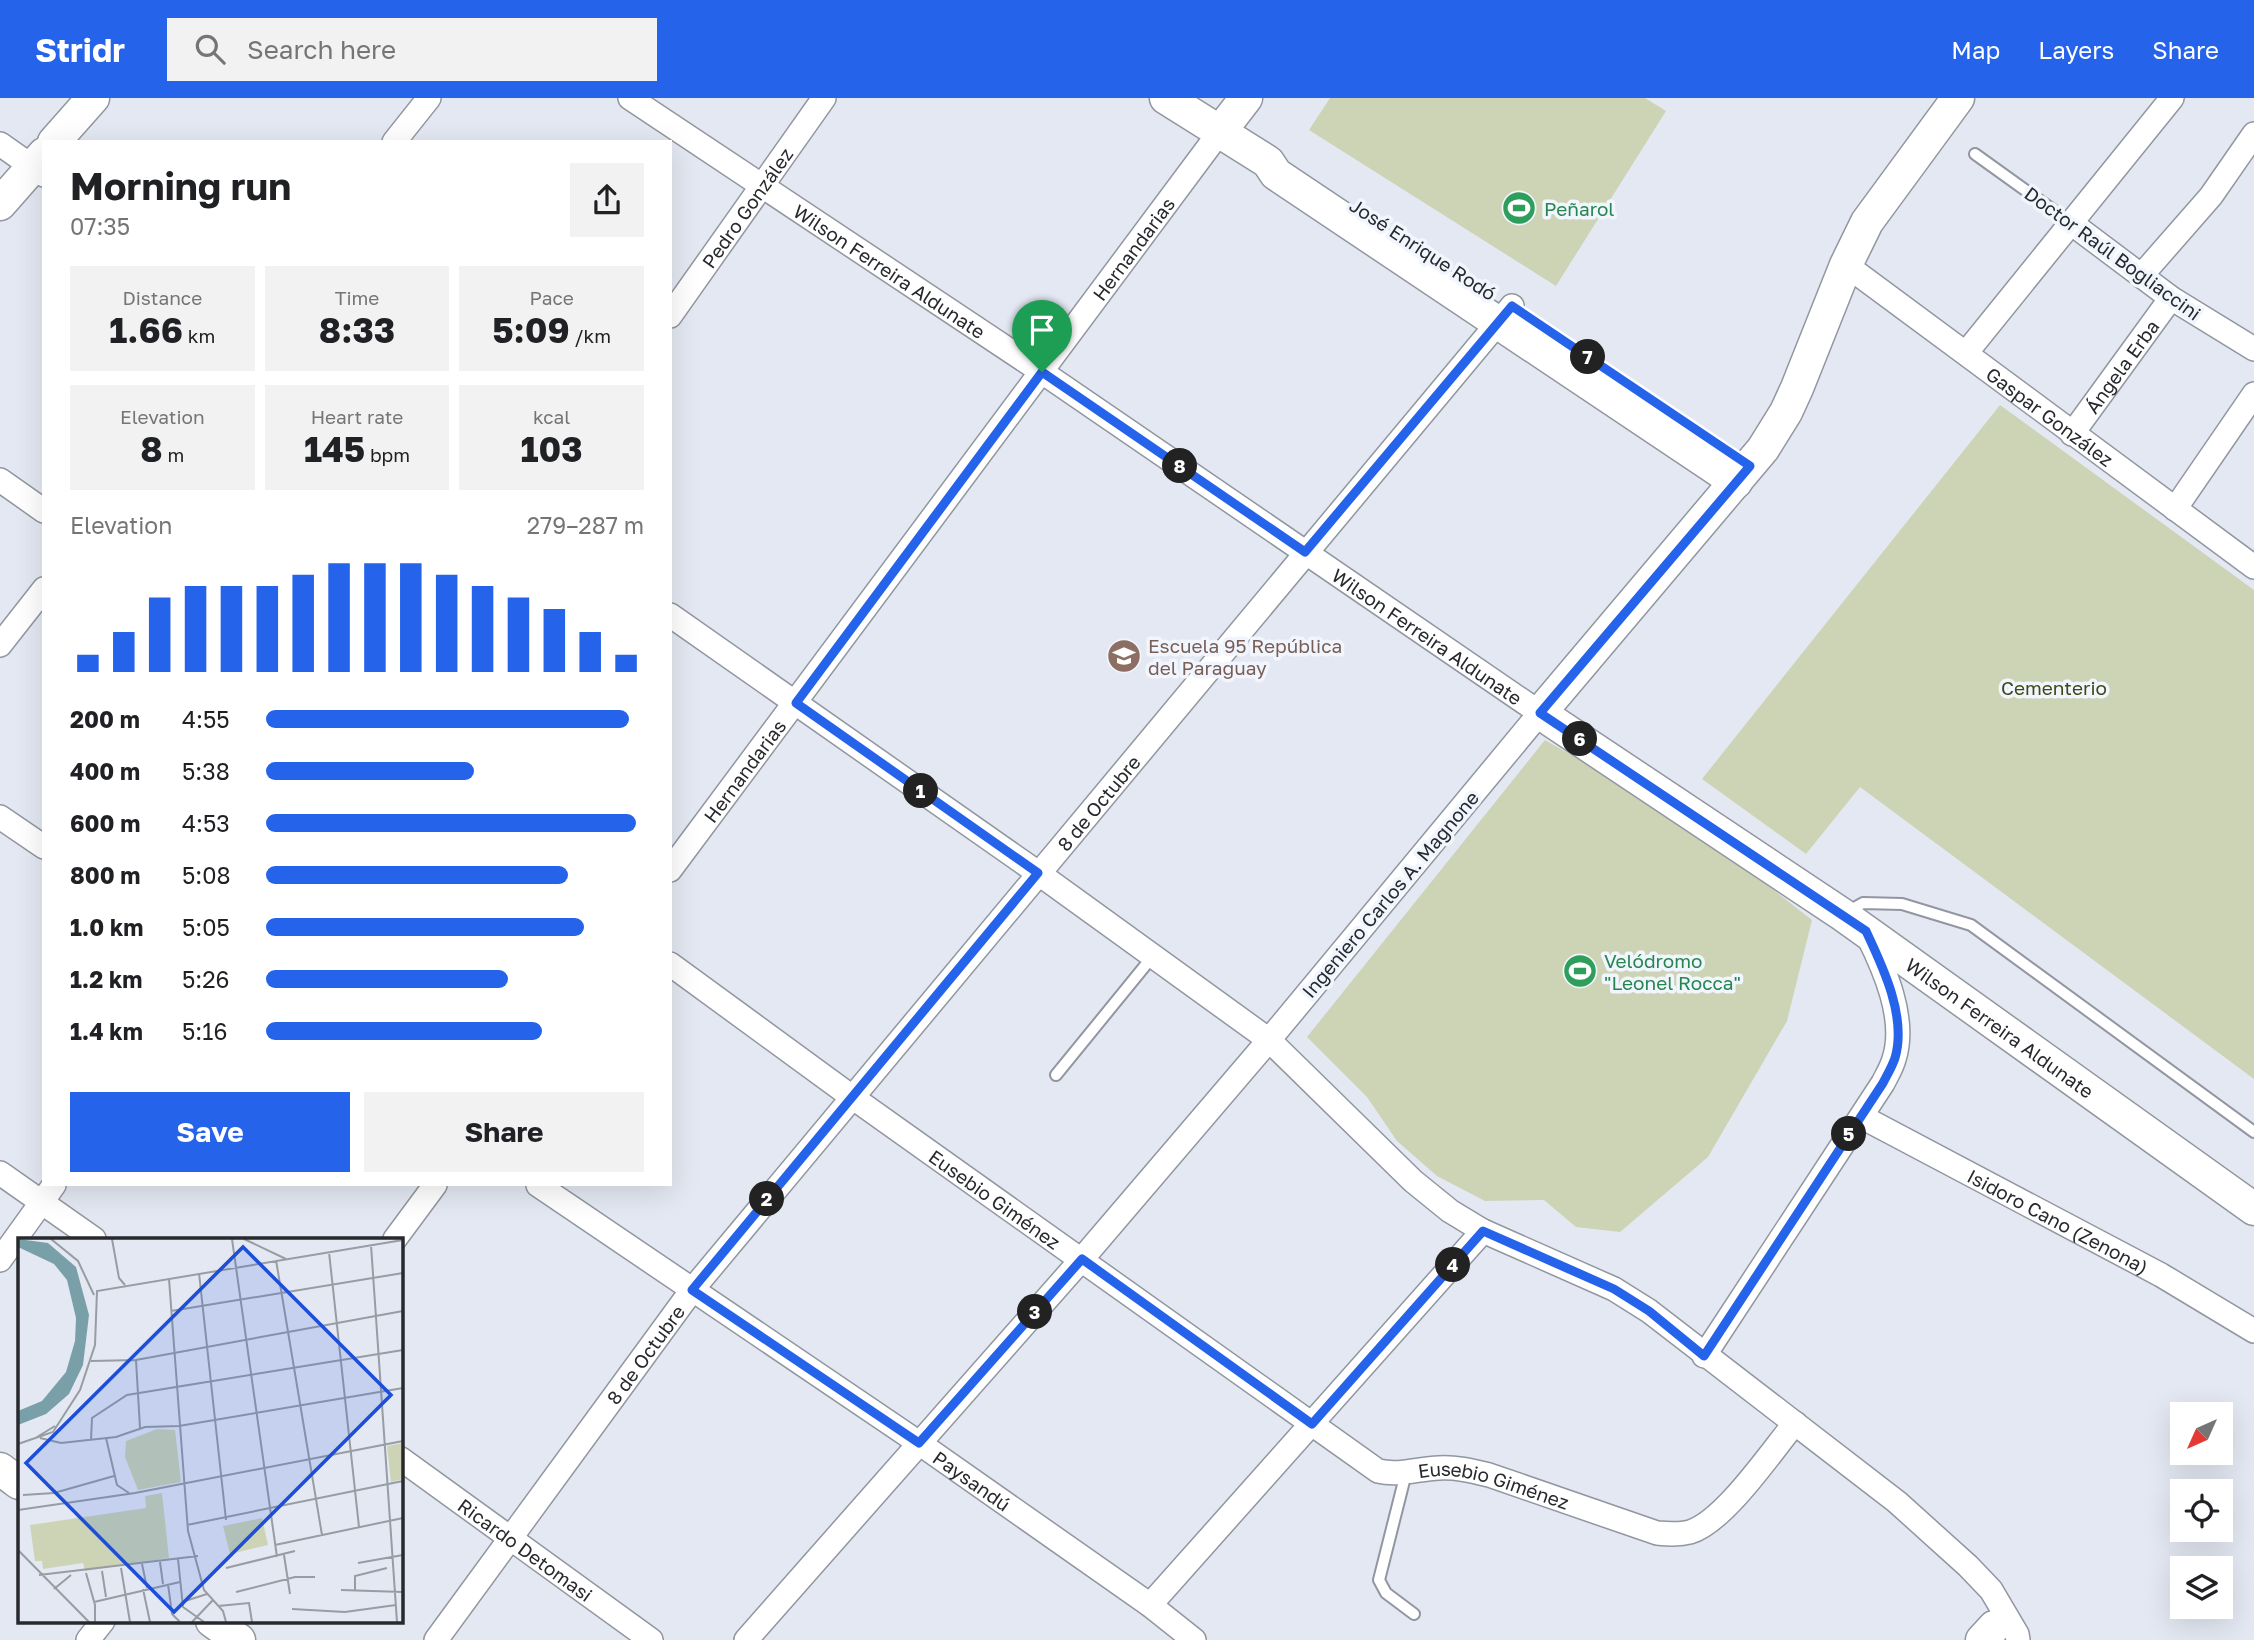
<!DOCTYPE html>
<html lang="en">
<head>
<meta charset="utf-8">
<style>
	:root { --surface:#fff; --page:#f2f2f2; --text:#202124; --muted:#757577; --accent:#2563eb }
	body { margin:0; font-family:"Golos Text",sans-serif; background:var(--page); color:var(--text); height:100vh; display:flex; flex-direction:column; font-size:26px; white-space:nowrap }
	* { box-sizing:border-box; margin:0 }
	p { font-size:23px; color:var(--muted) }
	.icon { flex:none; width:38px; height:38px; fill:none; stroke:currentColor; stroke-width:2; stroke-linecap:round; stroke-linejoin:round }
	.map { position:relative; flex:1; overflow:hidden }
	.panel { position:absolute; left:42px; top:42px; width:630px; height:1046px; display:flex; flex-direction:column; background:var(--surface); border-radius:0px; box-shadow:0 7px 28px #0002 }
	.panel>* { flex:none }
	.needle { width:46px; rotate:225deg }
	.fabs { position:absolute; left:2170px; top:1304px; display:grid; gap:14px }
	.fabs a { display:grid; place-items:center; width:63px; height:63px; border-radius:0px; background:var(--surface); box-shadow:0 7px 28px #0002; font-size:35px }
	.pin { position:absolute; display:grid; place-items:center; width:60px; height:60px; color:#fff; margin:-72px -30px; border-radius:50% 50% 50% 0; rotate:-45deg; box-shadow:0 0 7px #0007 }
	.pin .icon { rotate:45deg }
	.km { position:absolute; width:35px; height:35px; margin:-18px; border-radius:50%; background:#222; color:#fff; font-size:19px; line-height:35px; text-align:center }
	.round { display:grid; place-items:center; flex:none; width:74px; height:74px; border-radius:0px; background:var(--page) }
	.headline { display:flex; align-items:center; justify-content:space-between; height:119px; padding:0 28px }
	h1 { font-size:38px; font-weight:700; line-height:52px }
	.metrics { display:grid; grid-template-columns:repeat(3,1fr); gap:10px; height:119px; padding:7px 28px }
	.metrics div { display:grid; align-content:center; border-radius:0px; background:var(--page); text-align:center }
	.metrics b { font-size:35px; font-weight:700 }
	.metrics small { font-size:19px; font-weight:400 }
	.metrics p { font-size:19px }
	.chart { height:196px; padding:14px 28px }
	.chart p { display:flex; justify-content:space-between }
	.chart svg { width:100%; height:126px; margin-top:7px; stroke:var(--accent); stroke-width:6 }
	.button { display:flex; gap:14px; margin-top:auto; padding:14px 28px }
	.button a { flex:1; height:80px; border-radius:0px; background:var(--accent); color:#fff; font-size:28px; font-weight:700; line-height:80px; text-align:center }
	.button a+a { background:var(--page); color:var(--text) }
	ul { padding:0 28px; list-style:none; font-size:23px }
	li { display:grid; grid-template-columns:112px 84px 1fr; align-items:center; height:52px }
	li i { height:18px; border-radius:9px; background:var(--accent) }
	header { display:flex; align-items:center; gap:42px; box-sizing:border-box; height:98px; padding:0 35px; background:var(--accent); color:#fff }
	header strong { font-size:33px }
	nav { display:flex; gap:38px; margin-inline-start:auto; font-size:24px }
	.search { width:490px; height:63px; background:var(--page); display:flex; align-items:center; gap:18px; box-sizing:border-box; padding:0 24px; border-radius:0px; color:var(--muted); font-size:26px }
	.map>svg:first-child { display:block }
</style>
</head>
<body>
<header>
<strong>Stridr</strong>
<div class="search"><svg class="icon" aria-label="search" viewBox="0 0 24 24"><circle cx="10" cy="10" r="6"/><path d="M15 15l6 6"/></svg>Search here</div>
<nav><a>Map</a><a>Layers</a><a>Share</a></nav>
</header>
<div class="map">
<svg width="2254" height="1542" viewBox="0 0 2254 1542">
	<rect width="100%" height="100%" fill="#e3e8f2"/>
	<!-- green -->
	<g fill="#cdd4b6">
		<polygon points="1330,0 1645,0 1666,13 1556,188 1309,32"/>
		<polygon points="2000,307 2254,492 2254,981 1860,689 1806,756 1702,681"/>
		<polygon points="1545,642 1684,722 1812,822 1787,923 1708,1059 1620,1134 1576,1129 1544,1102 1485,1103 1437,1078 1397,1043 1367,999 1307,939"/>
	</g>
	<g fill="none" stroke-linecap="round" stroke-linejoin="round">
		<!-- lane casing -->
		<g stroke="#9196a0" stroke-width="14">
			<g id="lane">
				<polyline points="1975,56 2071,125"/>
				<polyline points="1847,814 1863,805 1902,806 1971,827 2254,1034"/>
				<polyline points="1056,977 1153,858"/>
				<polyline points="1406,1375 1379,1482 1386,1495 1414,1516"/>
			</g>
		</g>
		<!-- street casing -->
		<g stroke="#9196a0" stroke-width="26">
			<g id="street">
				<path id="s1" d="M630 0 1042 274 1540 615 1269 942 1082 1161 746 1542"/>
				<polyline points="394,44 429,0"/>
				<polyline points="0,46 44,77"/>
				<polyline points="2071,125 2171,200 2254,251"/>
				<path id="s2" d="M1846 167 2254 469"/>
				<polyline points="2141,178 2211,98 2254,36"/>
				<path id="s3" d="M670 218 824 0"/>
				<polyline points="1966,255 2172,0"/>
				<path id="s4" d="M2072 336 2171 200"/>
				<polyline points="0,382 44,413"/>
				<polyline points="2175,411 2254,296"/>
				<polyline points="670,517 1038,775 1269,942 1413,1083 1450,1113 1483,1133 1614,1191 1649,1213 1897,1404 1968,1468 1991,1492 2017,1536 2018,1542"/>
				<polyline points="0,547 44,491"/>
				<polyline points="0,719 44,749"/>
				<path id="s5" d="M670 772 1219 35"/>
				<path id="s6" d="M670 866 852 999 1378 1373C1399 1378 1417 1371 1439 1370 1456 1369 1472 1373 1489 1377L1657 1435C1668 1436 1679 1437 1690 1434 1724 1424 1771 1354 1795 1325"/>
				<path id="s7" d="M1862 1019 2161 1177 2254 1233"/>
				<polyline points="0,1075 94,1141"/>
				<path id="s8" d="M538 1087 919 1345 1150 1507 1194 1542"/>
				<polyline points="395,1141 435,1087"/>
				<polyline points="0,1162 54,1087"/>
				<path d="M1704 1258 1883 985C1887 977 1892 969 1894 961 1907 921 1884 870 1867 836"/>
				<path id="s9" d="M401 1361 651 1542"/>
				<polyline points="1150,1507 1483,1133"/>
				<polyline points="88,1542 103,1523"/>
				<path id="s10" d="M436 1542 692 1192 1512 208"/>
			</g>
		</g>
		<!-- secondary casing -->
		<g stroke="#9196a0" stroke-width="35">
			<g id="secondary">
				<polyline points="1166,0 1268,64 1276,76 1736,384"/>
				<path id="s11" d="M1958 0 1867 124 1846 167 1797 290 1786 314 1763 351 1540 615 1843 817 2254 1111"/>
				<polyline points="1219,35 1246,0"/>
				<polyline points="54,44 93,0"/>
				<polyline points="0,106 44,56"/>
				<polyline points="0,1371 19,1385"/>
				<polyline points="212,1523 239,1542"/>
				<polyline points="1982,1542 1994,1529"/>
			</g>
		</g>
		<!-- lane -->
		<use href="#lane" stroke="#fff" stroke-width="10"/>
		<!-- street -->
		<use href="#street" stroke="#fff" stroke-width="23"/>
		<!-- secondary -->
		<use href="#secondary" stroke="#fff" stroke-width="32"/>
	</g>
	<g fill="none" stroke-linecap="round" stroke-linejoin="round">
		<!-- route casing -->
		<g stroke="#fff" stroke-width="14">
			<path id="route" d="M1512 208 1750 368 1540 615 1866 833C1883 869 1907 919 1895 960 1892 969 1887 977 1883 985L1704 1258 1649 1213 1614 1191 1483 1133 1312 1326 1082 1161 919 1345 692 1192 1038 775 796 605 1042 274 1305 454Z"/>
		</g>
		<!-- route -->
		<use href="#route" stroke="#2563eb" stroke-width="9"/>
	</g>
	<!-- icons -->
	<defs>
		<g id="stadium-disc" transform="scale(1.75)"><circle r="9.5" fill="#2e9e5b" stroke="#f1f5fe"/><path d="M0-5a6.5 5 0 1 0 0 10a6.5 5 0 1 0 0-10ZM-3.5-1.8h7v3.6h-7Z" fill="#fff"/></g>
		<g id="school-disc" transform="scale(1.75)"><circle r="9.5" fill="#8d6e63" stroke="#f1f5fe"/><path d="M0-5L7-2L0 1L-7-2ZM-4 1L0 2.5L4 1V4Q0 6-4 4Z" fill="#fff"/></g>
	</defs>
	<g fill-rule="evenodd">
		<use href="#stadium-disc" x="1519" y="110"/>
		<use href="#school-disc" x="1124" y="558"/>
		<use href="#stadium-disc" x="1580" y="873"/>
	</g>
	<g text-anchor="middle" dominant-baseline="central" stroke-width="7" stroke-linejoin="round" paint-order="stroke">
		<!-- street labels -->
		<g font-size="19" fill="#27292d" stroke="#f1f5fe">
			<text stroke="none"><textPath href="#s3" startOffset="133">Pedro González</textPath></text>
			<text stroke="none"><textPath href="#s5" startOffset="775">Hernandarias</textPath></text>
			<text transform="translate(1423 151) rotate(33)">José Enrique Rodó</text>
			<text transform="translate(2113 155) rotate(36)">Doctor Raúl Bogliaccini</text>
			<text stroke="none"><textPath href="#s1" startOffset="312">Wilson Ferreira Aldunate</textPath></text>
			<text stroke="none"><textPath href="#s4" startOffset="84">Ángela Erba</textPath></text>
			<text stroke="none"><textPath href="#s2" startOffset="254">Gaspar González</textPath></text>
			<text stroke="none"><textPath href="#s1" startOffset="962">Wilson Ferreira Aldunate</textPath></text>
			<text stroke="none"><textPath href="#s5" startOffset="124">Hernandarias</textPath></text>
			<text stroke="none"><textPath href="#s10" startOffset="1068">8 de Octubre</textPath></text>
			<text transform="translate(1390 796) rotate(-50)">Ingeniero Carlos A. Magnone</text>
			<text stroke="none"><textPath href="#s11" startOffset="1307">Wilson Ferreira Aldunate</textPath></text>
			<text stroke="none"><textPath href="#s6" startOffset="401">Eusebio Giménez</textPath></text>
			<text stroke="none"><textPath href="#s7" startOffset="222">Isidoro Cano (Zenona)</textPath></text>
			<text stroke="none"><textPath href="#s10" startOffset="354">8 de Octubre</textPath></text>
			<text stroke="none"><textPath href="#s8" startOffset="525">Paysandú</textPath></text>
			<text stroke="none"><textPath href="#s6" startOffset="989">Eusebio Giménez</textPath></text>
			<text stroke="none"><textPath href="#s9" startOffset="154">Ricardo Detomasi</textPath></text>
		</g>
		<!-- leisure labels -->
		<g font-size="19" fill="#27864d" stroke="#f1f5fe" text-anchor="start">
			<text x="1544" y="110">Peñarol</text>
			<text x="1604" y="862">Velódromo<tspan x="1604" dy="22">"Leonel Rocca"</tspan></text>
		</g>
		<!-- education labels -->
		<g font-size="19" fill="#785e54" stroke="#f1f5fe" text-anchor="start">
			<text x="1148" y="547">Escuela 95 República<tspan x="1148" dy="22">del Paraguay</tspan></text>
		</g>
		<!-- park labels -->
		<g font-size="19" fill="#414814" stroke="#f1f5fe">
			<text x="2054" y="589">Cementerio</text>
		</g>
	</g>
	<!-- overview -->
	<g transform="translate(18 1140)">
		<rect width="385" height="385" fill="#e3e8f2"/>
		<path d="M139 191 157 192 163 244 120 252 107 219 108 203ZM385 205V241L373 244 369 208ZM144 255 151 320 67 333 65 325 25 331 24 323H17L12 287 128 270 127 258ZM244 280 250 307 212 316 205 288Z" fill="#cdd4b6"/>
		<path d="M0 1 30 5 58 29 71 77 65 127 51 156 28 176 0 187V173L24 163 48 134 57 103 58 80 49 42 36 26 0 9Z" fill="#79a0a9"/>
		<path fill="none" stroke="#989ca3" stroke-width="2" d="M33 1 60 23 76 57M94 1 101 40 107 47M214 1 259 319M226 1 268 21M353 7 379 384M311 14 341 289M258 22 304 297M181 35 208 282M151 41 170 293 186 352 205 373 208 384M153 73 385 35M118 122 122 190M73 123 118 122 385 73M19 199 37 188M22 200 43 205 98 199 127 189 161 188 385 150M88 200 99 247 111 255M73 202 74 180 109 157 385 112M0 206 35 194 62 152 77 107 79 53 385 2M5 257 36 255 96 238M0 272 117 255 385 203M169 287 385 243M257 307 385 280M0 312 71 384M266 317 272 356M160 321 165 369 186 384M142 324 145 346M340 325 385 317M124 326 129 350M103 330 112 384M208 330 277 313M84 333 88 359M68 335 77 367V384M21 337 180 318M150 346 154 376 162 384M36 351 53 337M125 351 132 384M323 352 385 354M337 353V338L369 330M218 354 277 339H297M76 364 162 344M164 364 189 356M200 368 231 365 234 384M274 371 327 374 378 367M174 384 195 362"/>
		<path fill="#1d4ed8" fill-opacity="0.15" stroke="#1d4ed8" stroke-width="3.5" d="M225 9 373 157 156 374 8 225Z"/>
		<rect width="385" height="385" fill="none" stroke="#27292d" stroke-width="3.5"/>
	</g>
</svg>
<div class="fabs">
<a><svg class="needle" viewBox="-14 -14 28 28"><path d="M0-13l5 13h-10z" fill="#e53935"/><path d="M0 13l5-13h-10z" fill="#757577"/></svg></a>
<a><svg class="icon" aria-label="locate" viewBox="0 0 24 24"><circle cx="12" cy="12" r="6"/><path d="M12 2v4M12 18v4M2 12h4M18 12h4"/></svg></a>
<a><svg class="icon" aria-label="layers" viewBox="0 0 24 24"><path d="M12 4l9 5-9 5-9-5zM3 14l9 5 9-5"/></svg></a>
</div>
<div class="pin" style="left:1042px;top:274px;background:#1e9e55"><svg class="icon" aria-label="arrive" viewBox="0 0 24 24"><path d="M6 21V4h12l-3 4 3 4H6"/></svg></div>
<b class="km" style="left:921px;top:693px">1</b>
<b class="km" style="left:767px;top:1101px">2</b>
<b class="km" style="left:1035px;top:1214px">3</b>
<b class="km" style="left:1453px;top:1167px">4</b>
<b class="km" style="left:1849px;top:1036px">5</b>
<b class="km" style="left:1580px;top:641px">6</b>
<b class="km" style="left:1588px;top:259px">7</b>
<b class="km" style="left:1180px;top:368px">8</b>
<section class="panel">
<div class="headline"><div><h1>Morning run</h1><p>07:35</p></div><a class="round"><svg class="icon" aria-label="share" viewBox="0 0 24 24"><path d="M12 15V3M7 8l5-5 5 5M5 13v7h14v-7"/></svg></a></div>
<div class="metrics">
<div><p>Distance</p><b>1.66<small> km</small></b></div>
<div><p>Time</p><b>8:33</b></div>
<div><p>Pace</p><b>5:09<small> /km</small></b></div>
</div>
<div class="metrics">
<div><p>Elevation</p><b>8<small> m</small></b></div>
<div><p>Heart rate</p><b>145<small> bpm</small></b></div>
<div><p>kcal</p><b>103</b></div>
</div>
<div class="chart"><p><span>Elevation</span>279–287 m</p>
<svg viewBox="0 0 160 44" preserveAspectRatio="none"><path d="M5 44V38M15 44V30M25 44V18M35 44V14M45 44V14M55 44V14M65 44V10M75 44V6M85 44V6M95 44V6M105 44V10M115 44V14M125 44V18M135 44V22M145 44V30M155 44V38"/></svg>
</div>
<ul>
<li><b>200 m</b>4:55<i style="width:96%"></i></li>
<li><b>400 m</b>5:38<i style="width:55%"></i></li>
<li><b>600 m</b>4:53<i style="width:98%"></i></li>
<li><b>800 m</b>5:08<i style="width:80%"></i></li>
<li><b>1.0 km</b>5:05<i style="width:84%"></i></li>
<li><b>1.2 km</b>5:26<i style="width:64%"></i></li>
<li><b>1.4 km</b>5:16<i style="width:73%"></i></li>
</ul>
<div class="button"><a>Save</a><a>Share</a></div>
</section>
</div>
</body>
</html>
